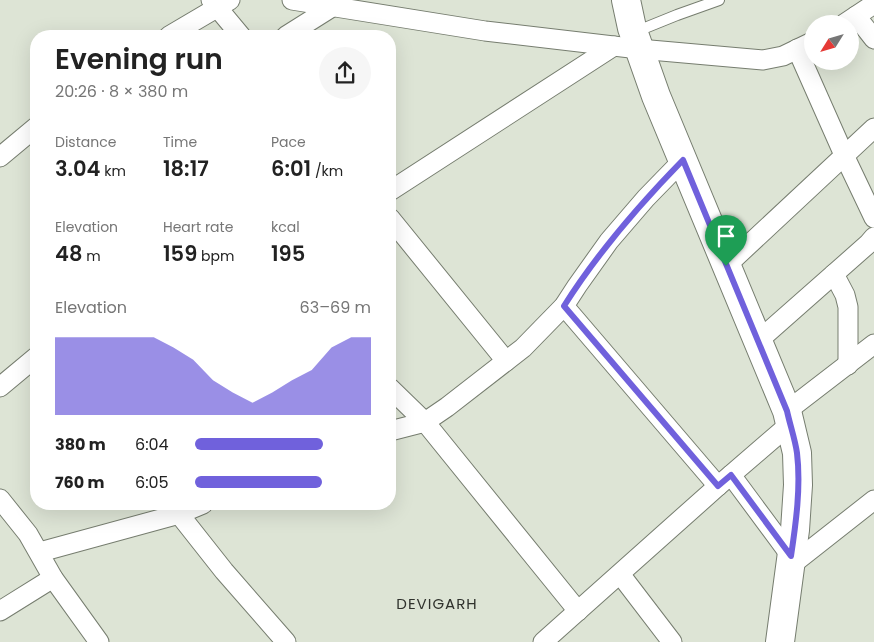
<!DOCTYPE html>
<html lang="en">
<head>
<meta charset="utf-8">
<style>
	:root { --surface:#fff; --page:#f6f6f6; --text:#222; --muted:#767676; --accent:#7061dc }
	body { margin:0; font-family:Poppins,sans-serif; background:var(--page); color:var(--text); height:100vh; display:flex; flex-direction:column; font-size:19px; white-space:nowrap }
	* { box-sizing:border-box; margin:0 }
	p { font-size:16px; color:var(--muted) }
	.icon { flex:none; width:28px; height:28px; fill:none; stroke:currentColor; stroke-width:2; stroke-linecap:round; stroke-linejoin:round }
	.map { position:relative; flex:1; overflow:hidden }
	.drawer { position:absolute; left:30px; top:30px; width:366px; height:480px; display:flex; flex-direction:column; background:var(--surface); border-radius:20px; box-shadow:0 5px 20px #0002 }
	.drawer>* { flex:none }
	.needle { width:32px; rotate:233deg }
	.buttons { position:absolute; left:804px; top:15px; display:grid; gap:10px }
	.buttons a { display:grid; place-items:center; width:55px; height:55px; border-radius:50%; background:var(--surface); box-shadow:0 5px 20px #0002; font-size:25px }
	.pin { position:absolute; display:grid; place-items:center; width:42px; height:42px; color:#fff; margin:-51px -21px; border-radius:50% 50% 50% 0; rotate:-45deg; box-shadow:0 0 5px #0007 }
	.pin .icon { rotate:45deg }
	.round { display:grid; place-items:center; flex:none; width:52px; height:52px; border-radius:26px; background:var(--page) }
	.summary { display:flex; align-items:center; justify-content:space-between; height:85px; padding:0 25px }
	h1 { font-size:28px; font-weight:600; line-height:38px }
	.figures { display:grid; grid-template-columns:repeat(3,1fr); gap:8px; height:85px; padding:5px 25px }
	.figures div { display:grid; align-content:center }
	.figures b { font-size:21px; font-weight:600 }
	.figures small { font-size:14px; font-weight:400 }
	.figures p { font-size:14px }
	.chart { height:140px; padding:10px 25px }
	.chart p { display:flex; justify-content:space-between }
	.chart svg { width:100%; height:90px; margin-top:5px; fill:var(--accent); opacity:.7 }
	ul { padding:0 25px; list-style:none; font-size:16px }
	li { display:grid; grid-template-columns:80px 60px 1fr; align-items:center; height:38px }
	li i { height:12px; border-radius:6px; background:var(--accent) }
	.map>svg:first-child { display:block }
</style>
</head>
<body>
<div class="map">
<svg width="874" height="642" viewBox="0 0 874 642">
	<rect width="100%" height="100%" fill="#dde4d5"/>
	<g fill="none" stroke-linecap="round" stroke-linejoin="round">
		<!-- lane casing -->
		<g stroke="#767d6f" stroke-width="12">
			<polyline id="lane" points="635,32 677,15 719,0"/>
		</g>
		<!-- street casing -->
		<g stroke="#767d6f" stroke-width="21">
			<g id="street">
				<polyline points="211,0 241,36"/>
				<polyline points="292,0 485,31 639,49 763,60 783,56 812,42"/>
				<polyline points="856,16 874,39"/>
				<polyline points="844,24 874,4"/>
				<polyline points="169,36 230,0"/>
				<polyline points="286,36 332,7"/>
				<polyline points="797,49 844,155 874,218"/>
				<polyline points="0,157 36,127"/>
				<polyline points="390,191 614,46"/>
				<polyline points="390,218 506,361"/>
				<polyline points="726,266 874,128"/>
				<polyline points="834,274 845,295 848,307 848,365"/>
				<polyline points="564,306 718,486"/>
				<polyline points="758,341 868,244 874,237"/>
				<polyline points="0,387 36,357"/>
				<polyline points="390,388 425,422 578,611"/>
				<polyline points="787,411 874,344"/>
				<polyline points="390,431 425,422 447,407 523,348 564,306 577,286 609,241 646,198 683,160"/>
				<polyline points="731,475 791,556"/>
				<polyline points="0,499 28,534 53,578 99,642"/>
				<polyline points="176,504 179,514 224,571 286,642"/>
				<polyline points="40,552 179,514 203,504"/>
				<polyline points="790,566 874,500"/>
				<polyline points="620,574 672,642"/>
				<polyline points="0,611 53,578"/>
				<polyline points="543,642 718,486 790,424"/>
			</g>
		</g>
		<!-- secondary casing -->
		<g stroke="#767d6f" stroke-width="30">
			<polyline id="secondary" points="626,0 632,28 656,96 787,411 797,453 798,485 795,530 780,642"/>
		</g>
		<!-- lane -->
		<use href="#lane" stroke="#fff" stroke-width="10"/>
		<!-- street -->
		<use href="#street" stroke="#fff" stroke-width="19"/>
		<!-- secondary -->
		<use href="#secondary" stroke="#fff" stroke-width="28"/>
	</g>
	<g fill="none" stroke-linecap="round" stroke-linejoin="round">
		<!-- route casing -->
		<g stroke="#fff" stroke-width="10">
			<path id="route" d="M683 160 787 411C790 425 795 439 797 453 801 486 796 523 791 556L731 475 718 486 564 306C598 252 639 205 683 160Z"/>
		</g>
		<!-- route -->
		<use href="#route" stroke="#7061dc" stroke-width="6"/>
	</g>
	<g text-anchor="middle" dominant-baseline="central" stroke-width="4.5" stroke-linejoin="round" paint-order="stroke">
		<!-- quarter labels -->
		<g font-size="15" letter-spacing="1" fill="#30322d" stroke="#dde4d5">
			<text x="437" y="603">DEVIGARH</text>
		</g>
	</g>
</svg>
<div class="buttons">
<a><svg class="needle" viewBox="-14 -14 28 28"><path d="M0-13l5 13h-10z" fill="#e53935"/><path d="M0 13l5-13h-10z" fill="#767676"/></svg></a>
</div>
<div class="pin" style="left:726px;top:266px;background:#1e9e55"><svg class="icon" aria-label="arrive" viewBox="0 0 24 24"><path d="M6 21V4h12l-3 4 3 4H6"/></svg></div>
<section class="drawer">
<div class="summary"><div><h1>Evening run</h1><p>20:26 · 8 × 380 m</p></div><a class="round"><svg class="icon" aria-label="share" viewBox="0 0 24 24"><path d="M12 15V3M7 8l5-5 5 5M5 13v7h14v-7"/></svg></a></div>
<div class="figures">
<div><p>Distance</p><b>3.04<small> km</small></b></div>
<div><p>Time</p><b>18:17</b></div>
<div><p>Pace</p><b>6:01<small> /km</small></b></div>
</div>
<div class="figures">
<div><p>Elevation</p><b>48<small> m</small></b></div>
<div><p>Heart rate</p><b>159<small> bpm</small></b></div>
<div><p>kcal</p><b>195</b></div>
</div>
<div class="chart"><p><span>Elevation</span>63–69 m</p>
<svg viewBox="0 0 160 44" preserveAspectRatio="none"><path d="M0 44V6L10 6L20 6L30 6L40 6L50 6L60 11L70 17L80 27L90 33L100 38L110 33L120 27L130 22L140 11L150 6L160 6V44z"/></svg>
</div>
<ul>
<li><b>380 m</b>6:04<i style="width:73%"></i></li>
<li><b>760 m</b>6:05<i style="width:72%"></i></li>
</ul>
</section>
</div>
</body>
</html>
